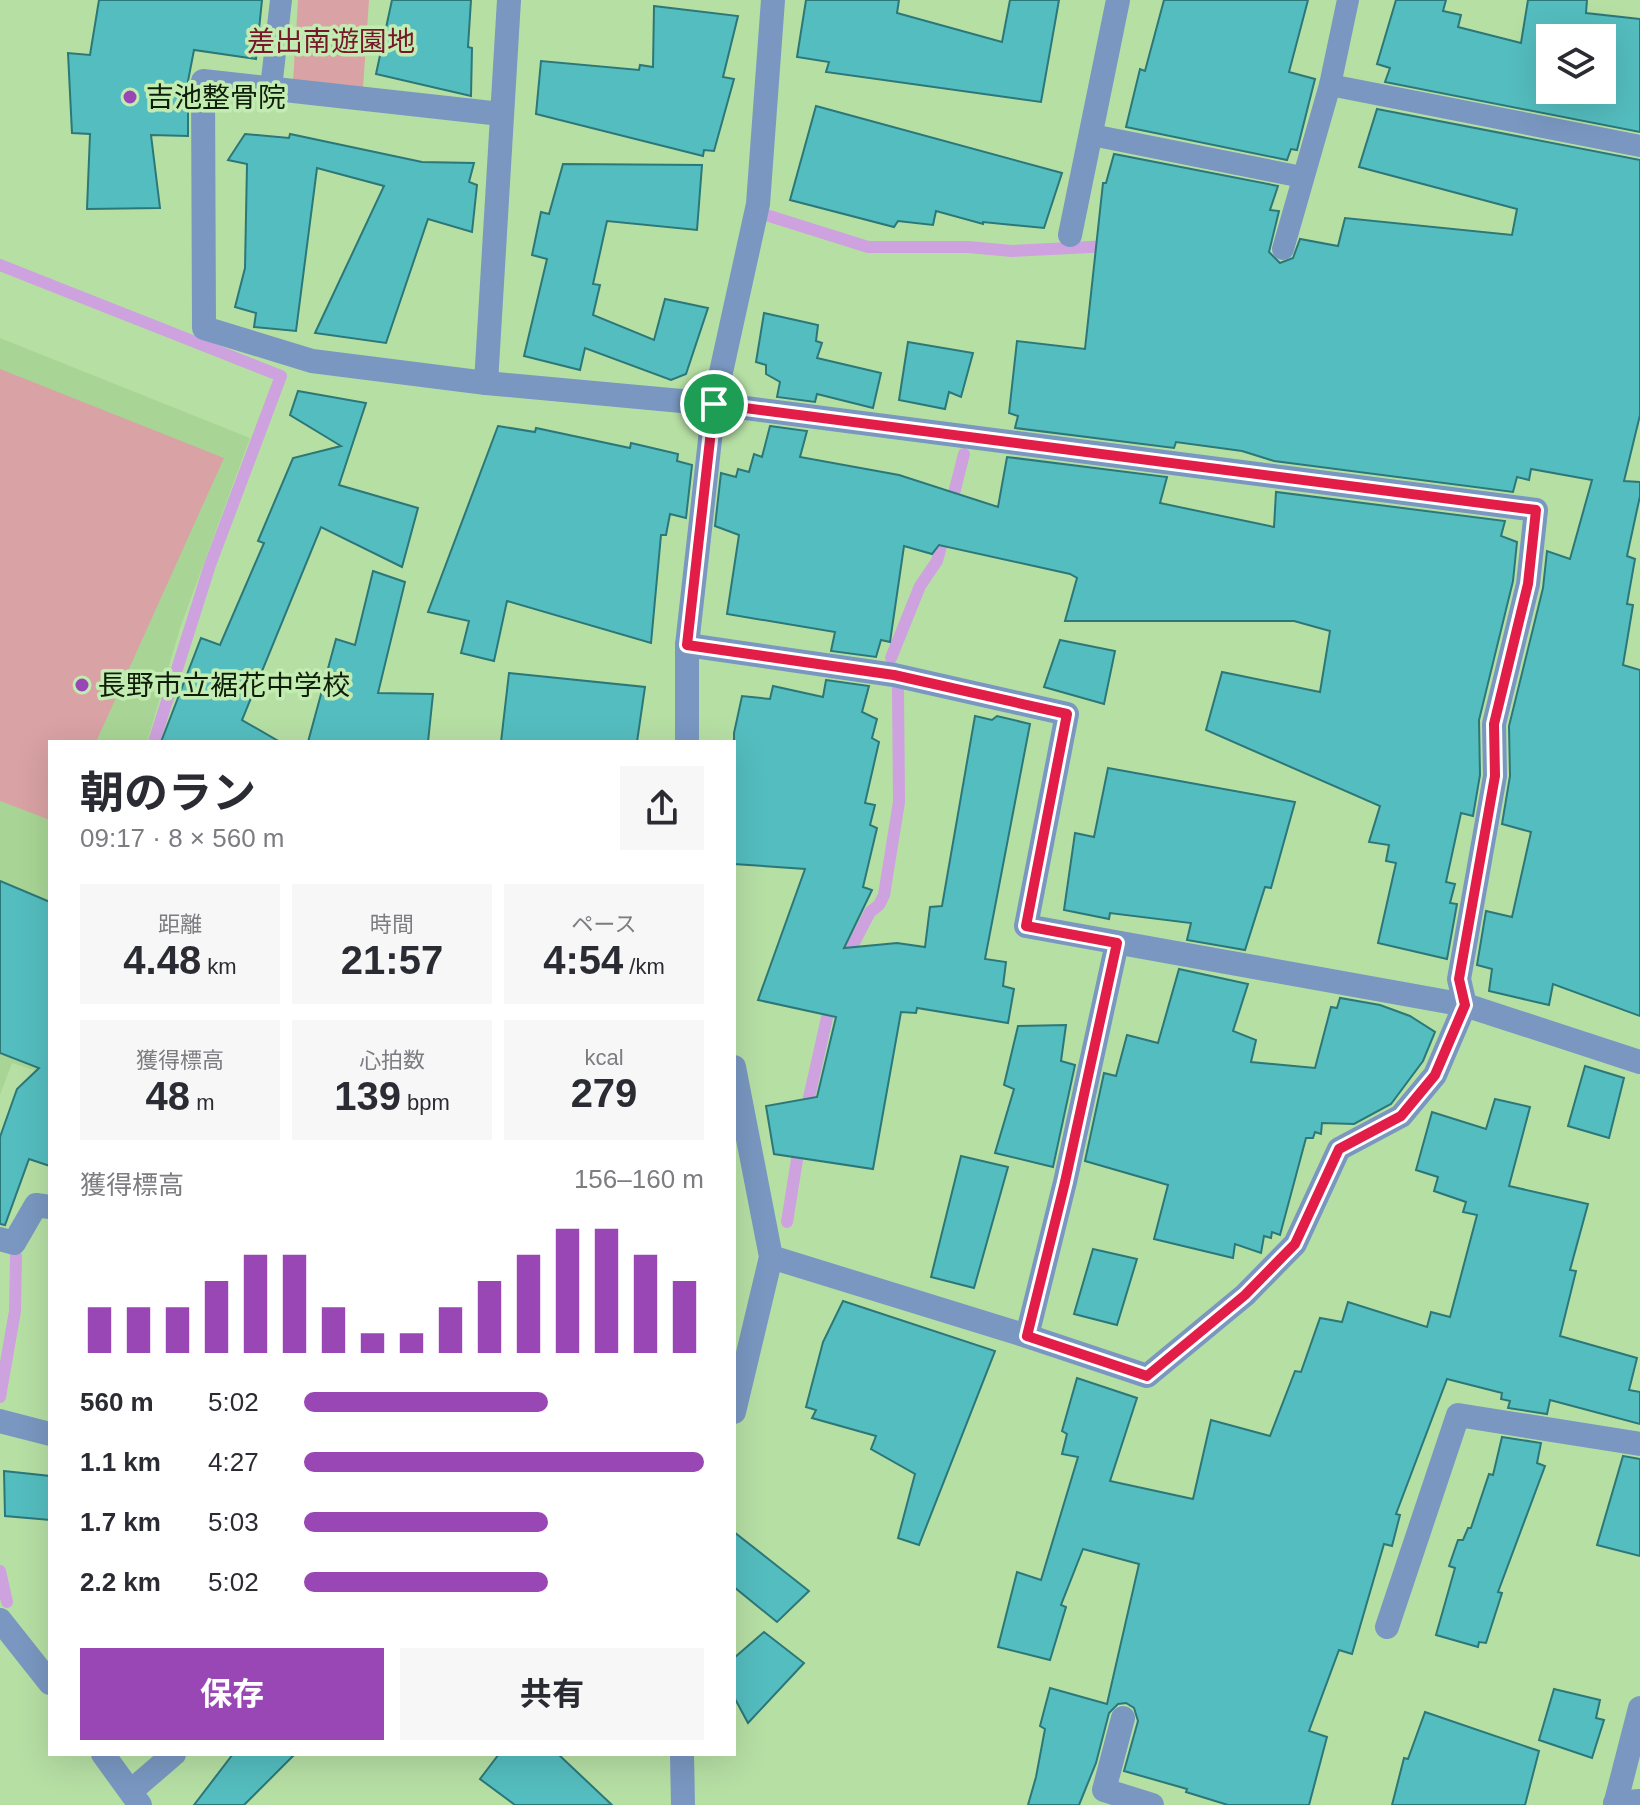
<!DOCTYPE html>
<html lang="ja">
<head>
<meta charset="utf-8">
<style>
	:root { --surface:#fff; --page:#f7f7f7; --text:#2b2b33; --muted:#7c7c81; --accent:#9a47b6 }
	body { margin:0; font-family:Arial,"Noto Sans JP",sans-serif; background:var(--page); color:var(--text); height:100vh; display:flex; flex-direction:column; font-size:30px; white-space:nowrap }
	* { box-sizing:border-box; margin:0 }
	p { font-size:26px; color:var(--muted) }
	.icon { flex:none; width:44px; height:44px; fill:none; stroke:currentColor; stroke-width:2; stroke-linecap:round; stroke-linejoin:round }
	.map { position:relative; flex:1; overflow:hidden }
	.details { position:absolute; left:48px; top:740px; width:688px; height:1016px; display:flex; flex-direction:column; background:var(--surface); border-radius:0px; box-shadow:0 8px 32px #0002 }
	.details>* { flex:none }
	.controls { position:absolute; left:1536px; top:24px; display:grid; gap:16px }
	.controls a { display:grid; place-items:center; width:80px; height:80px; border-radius:0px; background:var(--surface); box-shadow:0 8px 32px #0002; font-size:40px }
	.pin { position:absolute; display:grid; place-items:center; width:68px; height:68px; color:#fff; margin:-34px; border:4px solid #fff; border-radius:50%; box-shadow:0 2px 8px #0007 }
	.round { display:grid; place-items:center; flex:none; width:84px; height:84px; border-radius:0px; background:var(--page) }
	.head { display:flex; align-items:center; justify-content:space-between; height:136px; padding:0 32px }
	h1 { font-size:44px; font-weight:700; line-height:60px }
	.figures { display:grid; grid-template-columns:repeat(3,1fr); gap:12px; height:136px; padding:8px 32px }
	.figures div { display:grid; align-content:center; border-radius:0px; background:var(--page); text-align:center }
	.figures b { font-size:40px; font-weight:700 }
	.figures small { font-size:22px; font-weight:400 }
	.figures p { font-size:22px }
	.chart { height:224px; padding:16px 32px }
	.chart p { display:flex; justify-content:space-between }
	.chart svg { width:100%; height:144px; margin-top:8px; stroke:var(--accent); stroke-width:6 }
	.button { display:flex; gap:16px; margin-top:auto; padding:16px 32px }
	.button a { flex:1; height:92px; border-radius:0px; background:var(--accent); color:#fff; font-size:32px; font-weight:700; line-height:92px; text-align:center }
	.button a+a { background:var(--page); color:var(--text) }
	ul { padding:0 32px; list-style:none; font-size:26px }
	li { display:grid; grid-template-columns:128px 96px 1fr; align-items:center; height:60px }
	li i { height:20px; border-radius:10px; background:var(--accent) }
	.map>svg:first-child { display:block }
</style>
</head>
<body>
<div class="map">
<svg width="1640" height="1805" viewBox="0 0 1640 1805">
	<rect width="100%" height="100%" fill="#b6dfa4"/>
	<!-- built -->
	<polygon fill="#a8d595" points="0,338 250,438 180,628 147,742 50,742 50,1075 12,1063 0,1095"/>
	<!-- green -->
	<g fill="#d9a2a4">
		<polygon points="298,0 369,0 363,88 293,82"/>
		<polygon points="0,369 224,458 96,742 50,742 50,820 0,801"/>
	</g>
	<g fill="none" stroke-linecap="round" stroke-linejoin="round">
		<!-- stream -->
		<g stroke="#cea2de" stroke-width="12">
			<polyline points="766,215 868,247 968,247 1012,251 1110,246"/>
			<polyline points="0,265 281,376 210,565 154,742"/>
			<polyline points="950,509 964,454"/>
			<polyline points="891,658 920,586 937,561 945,531"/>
			<polyline points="845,960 870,912 879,905 884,895 899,802 898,689"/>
			<polyline points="806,1111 831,1000"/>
			<polyline points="787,1222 800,1141"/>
			<polyline points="0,1397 15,1311 16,1256"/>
			<polyline points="0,1571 7,1602"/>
		</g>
	</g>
	<!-- building -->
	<g fill="#54bdbf" stroke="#2c7778" stroke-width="2" fill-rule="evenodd">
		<polygon points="99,0 262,0 256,59 194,50 188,81 188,136 151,135 160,208 87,209 90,134 72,133 68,53 90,55"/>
		<polygon points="392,0 471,0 468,47 472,48 471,96 376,74"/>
		<polygon points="806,0 899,0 897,13 1002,42 1010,0 1059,0 1041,102 826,72 829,62 797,57"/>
		<polygon points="1164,0 1308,0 1289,72 1315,79 1297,150 1291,149 1287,160 1126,127 1140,69 1145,71"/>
		<path d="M1396 0H1446L1443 11 1461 15 1458 27 1521 43 1528 0H1587L1586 13 1640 19V132L1385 82 1390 68 1377 64ZM1550 38H1602V90H1550Z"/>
		<polygon points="654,6 738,16 723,77 734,79 714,151 704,150 703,156 536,114 541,61 639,70 640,65 653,67"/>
		<polygon points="816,106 1062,173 1044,228 983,222 983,224 936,211 933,225 898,221 894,227 790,200"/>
		<polygon points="1377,109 1640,160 1640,415 1624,481 1640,482 1640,496 1627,556 1635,559 1627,604 1633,605 1623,665 1640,670 1640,1016 1553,984 1549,1005 1489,991 1492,969 1477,965 1486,911 1512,917 1531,832 1502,824 1510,776 1509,726 1543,588 1547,551 1570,559 1592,480 1531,469 1529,480 1517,477 1513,492 1274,461 1242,451 1176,442 1174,448 1015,428 1018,416 1009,413 1017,341 1085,349 1103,183 1106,183 1114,154 1278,186 1270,210 1279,211 1269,252 1280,263 1293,258 1300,239 1338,246 1345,218 1512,235 1517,209 1359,167"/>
		<polygon points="245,134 289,138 290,134 422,162 474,163 469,182 477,185 472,232 428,219 386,343 315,333 384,186 317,168 296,331 254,327 256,313 235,307 245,268 247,164 228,160"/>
		<polygon points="563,164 702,165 697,230 607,221 593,284 600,285 593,315 654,340 665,299 708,308 686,374 671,380 585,348 580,370 524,356 547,259 532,255 541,212 549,214"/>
		<polygon points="764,313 818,325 816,341 822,343 817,358 881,373 873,408 817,394 815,402 777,397 780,382 766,374 766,365 756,362"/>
		<polygon points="908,342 973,353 961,397 949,392 945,409 899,400"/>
		<polygon points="298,391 366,403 339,485 418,508 402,567 321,527 242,720 280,742 161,742 201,638 220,645 264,543 258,541 293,458 341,446 290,415"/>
		<polygon points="498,426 535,432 536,428 630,448 631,443 678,454 677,461 692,465 686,518 670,514 666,535 661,535 651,643 507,601 494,661 461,653 469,621 428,612"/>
		<polygon points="770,426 807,431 800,457 899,475 998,507 1007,457 1167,477 1160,503 1274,527 1276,492 1505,521 1501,536 1517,542 1513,581 1479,720 1480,775 1473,816 1461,813 1446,882 1455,884 1450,903 1457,904 1447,959 1378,943 1396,863 1386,861 1389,845 1369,842 1380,806 1206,730 1222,672 1320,692 1330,631 1294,621 1065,621 1077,578 1070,574 939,545 932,554 904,546 890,642 881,640 876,657 831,651 835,632 727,614 739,535 715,526 721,473 736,477 738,469 749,472 754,454 762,457"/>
		<polygon points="373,571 405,582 378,693 433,694 428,742 308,742 336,639 355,645"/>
		<polygon points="1060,640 1115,651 1104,704 1044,687"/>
		<polygon points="509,673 645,687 637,742 501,742"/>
		<polygon points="826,680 869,686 862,712 877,719 872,738 879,742 865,803 875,805 870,825 877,828 863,887 872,890 844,948 897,943 925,947 930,907 942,906 975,716 992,720 997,716 1030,724 985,959 1006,962 1003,986 1014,989 1008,1023 917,1008 916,1013 901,1012 873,1169 774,1154 766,1106 817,1097 836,1017 758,1000 805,869 734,864 734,733 742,696 770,699 773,686 823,697"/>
		<polygon points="1108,768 1295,802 1271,888 1265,887 1245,950 1187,940 1191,923 1110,913 1109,919 1064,910 1075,833 1094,837"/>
		<polygon points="0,881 50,902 50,1166 29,1159 5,1225 0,1224 0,1137 17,1089 39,1068 0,1053"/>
		<polygon points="1179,969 1248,984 1233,1031 1256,1040 1251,1062 1315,1068 1331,1007 1337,1008 1340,998 1380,1005 1410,1016 1435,1032 1423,1061 1391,1104 1354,1124 1322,1123 1321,1134 1315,1132 1313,1138 1306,1138 1280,1235 1272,1232 1271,1238 1264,1236 1261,1253 1235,1244 1233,1258 1154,1239 1168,1185 1085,1161 1104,1073 1116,1076 1127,1035 1158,1043"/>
		<polygon points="1066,1025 1061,1061 1075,1065 1053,1167 995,1153 1014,1089 1004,1085 1018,1026"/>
		<polygon points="1585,1066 1624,1078 1609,1138 1568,1126"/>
		<polygon points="1495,1099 1530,1107 1509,1186 1588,1204 1570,1270 1576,1271 1560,1336 1637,1358 1629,1390 1640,1392 1640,1424 1550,1400 1547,1414 1508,1408 1510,1401 1501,1399 1502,1393 1447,1379 1396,1514 1400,1515 1392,1546 1384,1544 1352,1654 1339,1650 1309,1731 1327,1737 1309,1805 1228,1805 1186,1792 1187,1789 1124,1771 1138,1721 1134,1708 1126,1703 1118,1704 1109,1713 1096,1763 1079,1805 1028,1805 1036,1777 1045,1729 1040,1726 1050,1688 1107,1704 1139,1564 1083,1549 1061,1605 1066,1607 1050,1660 998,1647 1017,1572 1041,1580 1078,1457 1062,1454 1067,1434 1062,1431 1077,1378 1137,1398 1110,1481 1193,1499 1211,1420 1270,1436 1295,1371 1301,1372 1320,1318 1342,1322 1348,1302 1427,1327 1431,1312 1450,1317 1477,1215 1463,1212 1466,1202 1434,1191 1438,1177 1416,1170 1432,1112 1486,1129"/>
		<polygon points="961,1156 1008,1167 974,1288 931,1277"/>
		<polygon points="1093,1249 1137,1259 1117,1325 1074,1314"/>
		<polygon points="843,1301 995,1351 919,1545 898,1538 915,1474 871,1449 876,1436 812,1418 816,1410 806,1407 823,1342"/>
		<polygon points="1502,1437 1541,1443 1537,1463 1545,1466 1498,1592 1502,1593 1486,1643 1479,1642 1478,1647 1436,1635 1455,1568 1449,1566 1458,1540 1463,1540 1468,1528 1471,1528 1489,1474 1493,1475"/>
		<polygon points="1623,1456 1640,1459 1640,1556 1597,1545"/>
		<polygon points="4,1471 50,1476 50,1520 5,1516"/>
		<polygon points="734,1532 809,1591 777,1622 734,1587"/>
		<polygon points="764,1632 804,1663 748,1723 734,1697 734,1658"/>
		<polygon points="1554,1689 1600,1700 1596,1718 1604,1720 1592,1758 1539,1740"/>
		<polygon points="1425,1712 1539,1751 1525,1805 1392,1805 1404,1758 1408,1759"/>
		<polygon points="233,1754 295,1754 244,1805 194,1805"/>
		<polygon points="499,1754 558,1754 612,1805 515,1805 480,1779"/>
	</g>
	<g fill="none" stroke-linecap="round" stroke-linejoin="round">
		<!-- lane -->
		<g stroke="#7997c1" stroke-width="22">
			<polyline points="1330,85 1640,146"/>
			<polyline points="271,88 281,0"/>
			<polyline points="1092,135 1302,177"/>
			<polyline points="1283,249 1330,85 1348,0"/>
		</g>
		<!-- street -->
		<g stroke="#7997c1" stroke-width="24">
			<polyline points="501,114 203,81 204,328 312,361 486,383 509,0"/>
			<polyline points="1070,235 1118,0"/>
			<polyline points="486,383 714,404 1536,510 1528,584 1494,724 1495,776 1459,979 1465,1005 1435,1075 1401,1116 1339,1149 1295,1244 1245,1295 1147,1376 1027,1336"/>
			<polyline points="687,645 894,675 1067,714 1026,926 1465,1005 1640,1062"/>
			<polyline points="687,742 687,645 714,404 758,204 773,0"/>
			<polyline points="734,1067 771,1257 734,1412"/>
			<polyline points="0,1239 14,1243 36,1205 50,1207"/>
			<polyline points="771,1257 1027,1336 1065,1182 1117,943"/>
			<polyline points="0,1421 50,1434"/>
			<polyline points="0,1620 50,1683"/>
			<polyline points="1387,1627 1458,1415 1640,1444"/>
			<polyline points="1123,1718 1104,1790 1152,1805"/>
			<polyline points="103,1754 140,1805"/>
			<polyline points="682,1754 683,1805"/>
			<polyline points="131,1791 174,1754"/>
			<polyline points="1615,1803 1640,1801"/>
			<polyline points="1615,1805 1640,1708"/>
		</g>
	</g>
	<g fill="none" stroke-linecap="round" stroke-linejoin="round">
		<!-- route casing -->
		<g stroke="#fff" stroke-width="16">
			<polygon id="route" points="714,404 1536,510 1528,584 1494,724 1495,776 1459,979 1465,1005 1435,1075 1401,1116 1339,1149 1295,1244 1245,1295 1147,1376 1027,1336 1065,1182 1117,943 1026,926 1067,714 894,675 687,645"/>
		</g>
		<!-- route -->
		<use href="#route" stroke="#e11d48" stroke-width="10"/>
	</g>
	<!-- markers -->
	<g fill="#9a47b6" stroke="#c2ecb1" stroke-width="3">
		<circle cx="130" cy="97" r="8"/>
		<circle cx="82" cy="685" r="8"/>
	</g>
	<g text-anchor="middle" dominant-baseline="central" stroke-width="7" stroke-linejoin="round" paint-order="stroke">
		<!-- park labels -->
		<g font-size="28" fill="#761829" stroke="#c2ecb1">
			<text x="331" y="41">差出南遊園地</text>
		</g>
		<!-- poi labels -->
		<g font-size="28" fill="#0f1e08" stroke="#c2ecb1" text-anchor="start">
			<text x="146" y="97">吉池整骨院</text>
			<text x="98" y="685">長野市立裾花中学校</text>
		</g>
	</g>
</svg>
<div class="controls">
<a><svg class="icon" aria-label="layers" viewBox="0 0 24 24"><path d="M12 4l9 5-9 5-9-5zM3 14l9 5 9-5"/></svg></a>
</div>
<div class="pin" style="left:714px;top:404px;background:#1e9e55"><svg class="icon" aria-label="arrive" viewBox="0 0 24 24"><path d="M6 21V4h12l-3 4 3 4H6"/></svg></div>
<section class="details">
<div class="head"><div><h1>朝のラン</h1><p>09:17 · 8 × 560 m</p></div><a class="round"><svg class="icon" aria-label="share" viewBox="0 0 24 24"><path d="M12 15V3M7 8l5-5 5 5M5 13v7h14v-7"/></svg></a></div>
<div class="figures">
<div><p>距離</p><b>4.48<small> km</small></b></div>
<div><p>時間</p><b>21:57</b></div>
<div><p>ペース</p><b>4:54<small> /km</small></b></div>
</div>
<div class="figures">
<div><p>獲得標高</p><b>48<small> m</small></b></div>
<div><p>心拍数</p><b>139<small> bpm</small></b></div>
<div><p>kcal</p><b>279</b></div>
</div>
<div class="chart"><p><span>獲得標高</span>156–160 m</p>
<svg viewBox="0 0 160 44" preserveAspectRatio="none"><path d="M5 44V30M15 44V30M25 44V30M35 44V22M45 44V14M55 44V14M65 44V30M75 44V38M85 44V38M95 44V30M105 44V22M115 44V14M125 44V6M135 44V6M145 44V14M155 44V22"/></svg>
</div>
<ul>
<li><b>560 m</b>5:02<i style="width:61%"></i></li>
<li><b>1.1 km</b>4:27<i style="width:100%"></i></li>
<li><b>1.7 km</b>5:03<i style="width:61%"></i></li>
<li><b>2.2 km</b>5:02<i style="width:61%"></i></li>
</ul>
<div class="button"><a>保存</a><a>共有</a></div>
</section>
</div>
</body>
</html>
